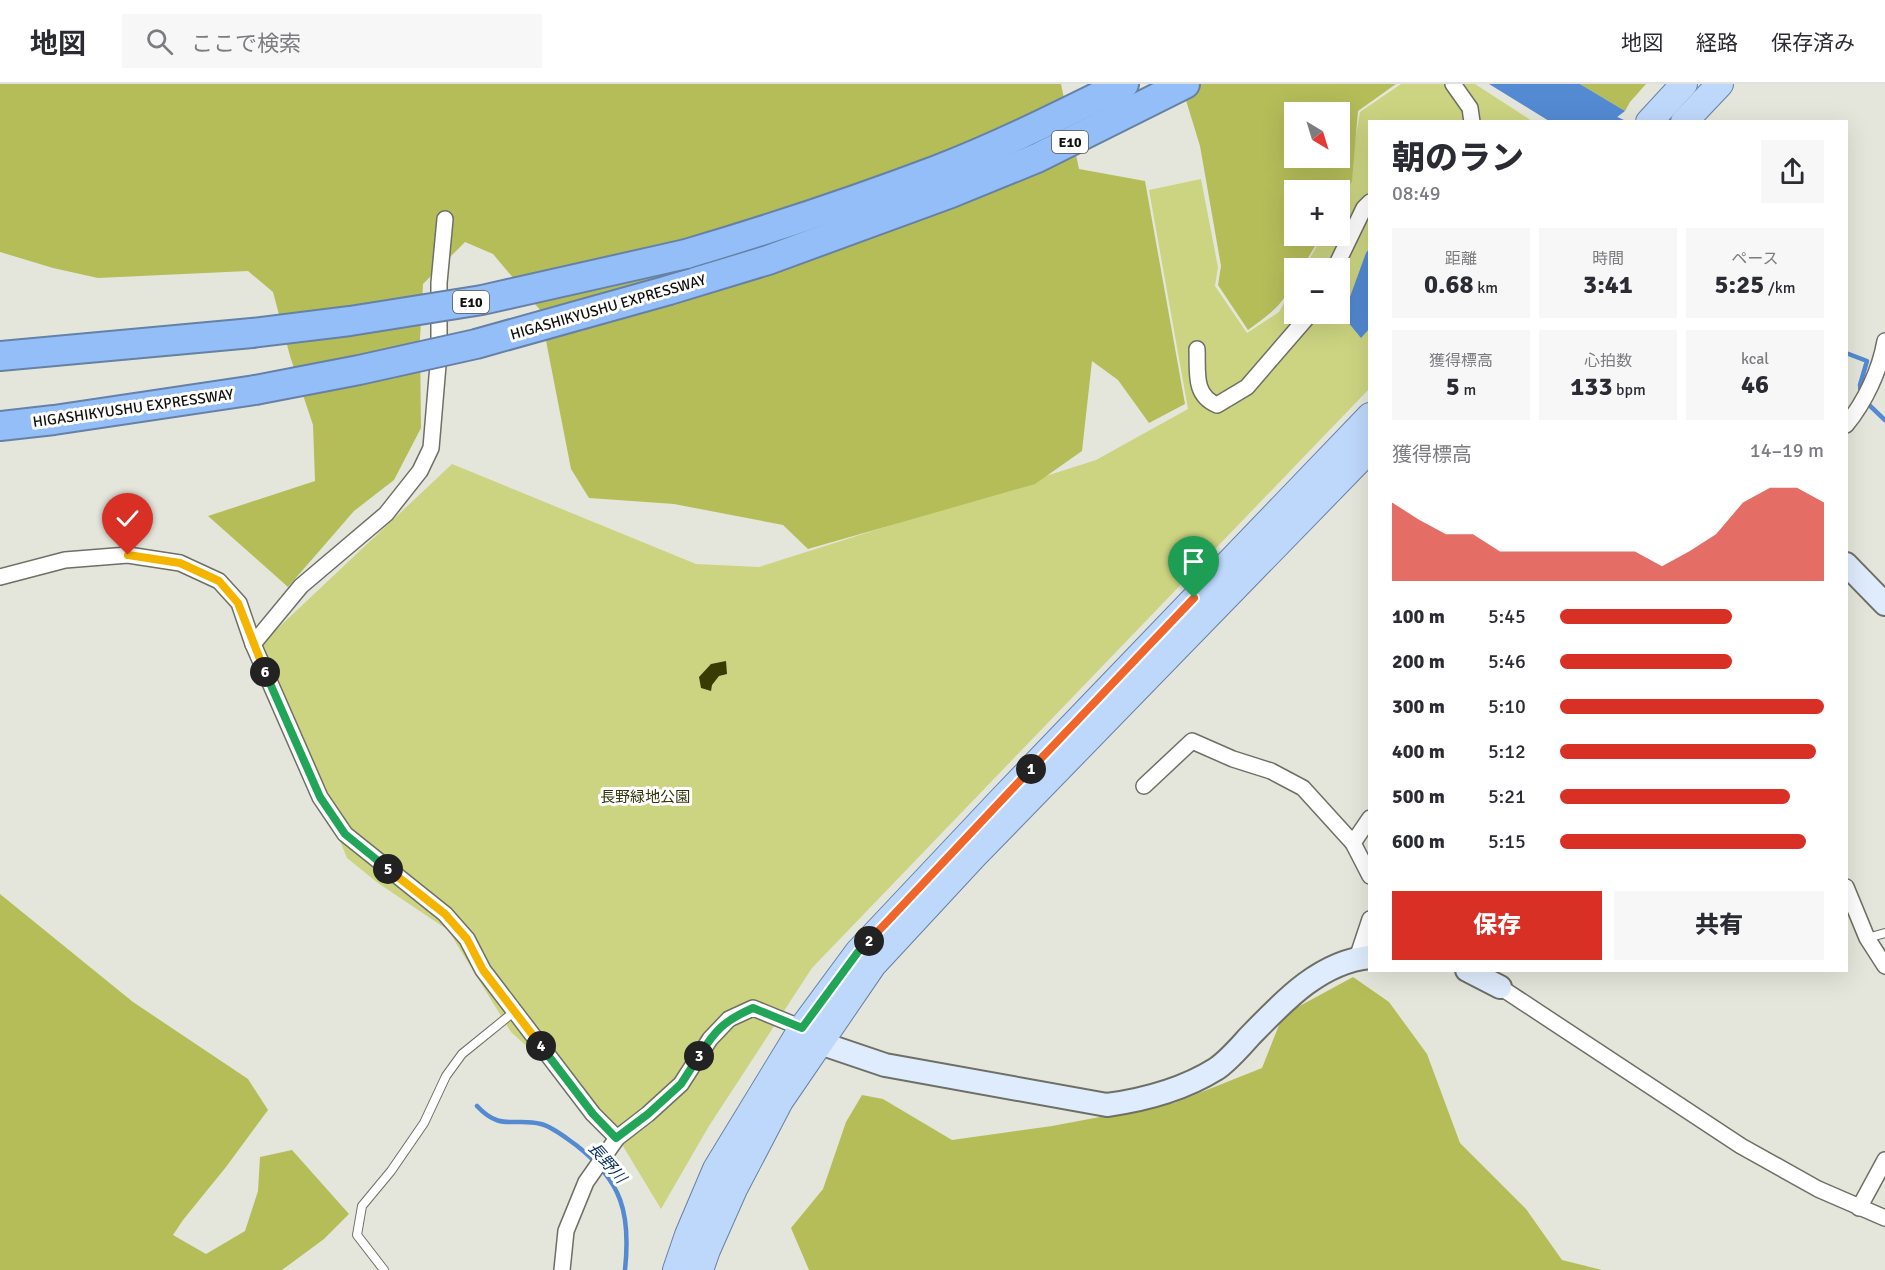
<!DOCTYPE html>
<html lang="ja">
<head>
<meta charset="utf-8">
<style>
	:root { --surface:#fff; --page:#f7f7f7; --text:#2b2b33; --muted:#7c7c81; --line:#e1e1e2; --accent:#d93025 }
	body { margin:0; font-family:Signika,"Noto Sans JP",sans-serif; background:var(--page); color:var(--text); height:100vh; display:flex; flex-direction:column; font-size:22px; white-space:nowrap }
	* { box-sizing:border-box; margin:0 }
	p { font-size:20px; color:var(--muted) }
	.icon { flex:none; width:33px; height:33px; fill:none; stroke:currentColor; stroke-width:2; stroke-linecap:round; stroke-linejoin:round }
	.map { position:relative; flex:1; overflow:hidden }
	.drawer { position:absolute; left:1368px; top:36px; width:480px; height:852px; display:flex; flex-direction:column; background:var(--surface); border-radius:0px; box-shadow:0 6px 24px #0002 }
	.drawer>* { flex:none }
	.needle { width:39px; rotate:142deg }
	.buttons { position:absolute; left:1284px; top:18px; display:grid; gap:12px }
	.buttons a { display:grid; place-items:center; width:66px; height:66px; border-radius:0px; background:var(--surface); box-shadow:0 6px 24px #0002; font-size:30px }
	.pin { position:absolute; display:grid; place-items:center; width:51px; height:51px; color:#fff; margin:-62px -26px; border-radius:50% 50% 50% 0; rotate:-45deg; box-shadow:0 0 6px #0007 }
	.pin .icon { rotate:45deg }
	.km { position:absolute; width:30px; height:30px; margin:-15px; border-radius:50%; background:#222; color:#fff; font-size:16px; line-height:30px; text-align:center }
	.round { display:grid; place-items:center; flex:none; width:63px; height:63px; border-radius:0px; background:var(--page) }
	.head { display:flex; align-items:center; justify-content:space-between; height:102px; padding:0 24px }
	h1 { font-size:33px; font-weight:800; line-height:45px }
	.metrics { display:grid; grid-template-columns:repeat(3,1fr); gap:9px; height:102px; padding:6px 24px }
	.metrics div { display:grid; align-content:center; border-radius:0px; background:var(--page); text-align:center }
	.metrics b { font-size:26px; font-weight:800 }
	.metrics small { font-size:16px; font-weight:400 }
	.metrics p { font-size:16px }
	.chart { height:168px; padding:12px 24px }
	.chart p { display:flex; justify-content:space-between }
	.chart svg { width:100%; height:108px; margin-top:6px; fill:var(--accent); opacity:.7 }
	.cta { display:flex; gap:12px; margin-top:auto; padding:12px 24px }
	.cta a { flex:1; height:69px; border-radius:0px; background:var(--accent); color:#fff; font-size:24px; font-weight:800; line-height:69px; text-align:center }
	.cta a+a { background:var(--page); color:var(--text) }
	ul { padding:0 24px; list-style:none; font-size:20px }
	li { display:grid; grid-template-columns:96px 72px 1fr; align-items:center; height:45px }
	li i { height:15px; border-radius:8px; background:var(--accent) }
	header { display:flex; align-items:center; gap:36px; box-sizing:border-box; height:84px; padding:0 30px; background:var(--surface); border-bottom:2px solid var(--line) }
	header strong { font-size:28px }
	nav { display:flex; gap:33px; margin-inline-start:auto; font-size:21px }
	.search { width:420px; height:54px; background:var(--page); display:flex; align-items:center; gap:15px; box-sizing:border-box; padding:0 21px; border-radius:0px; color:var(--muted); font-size:22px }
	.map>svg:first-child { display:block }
</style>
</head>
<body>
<header>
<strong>地図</strong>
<div class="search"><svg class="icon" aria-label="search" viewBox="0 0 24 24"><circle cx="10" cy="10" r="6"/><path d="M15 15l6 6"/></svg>ここで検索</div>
<nav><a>地図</a><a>経路</a><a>保存済み</a></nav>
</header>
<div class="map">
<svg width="1885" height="1186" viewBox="0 0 1885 1186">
	<rect width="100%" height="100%" fill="#e5e6db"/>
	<!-- green -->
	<polygon fill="#ccd481" points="1401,0 1475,0 1532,37 1370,38 1369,305 812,884 709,1042 661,1125 606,1034 511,948 448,846 378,799 347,774 261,560 452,380 696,480 759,483 1096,376 1188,325 1149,106 1201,95 1218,183 1215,202 1247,249 1279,228 1294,201 1294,230 1340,230 1340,184 1304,184 1323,152 1340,152 1340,124 1346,112 1360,28"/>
	<!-- forest -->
	<g fill="#b5bd59" fill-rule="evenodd">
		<polygon points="0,0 1061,0 1079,85 1145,97 1185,320 1149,339 1118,296 1092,277 1082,367 1035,400 808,465 783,441 674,420 589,414 571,385 540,226 493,170 465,158 423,200 420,255 421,344 394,396 354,427 288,503 208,432 315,397 313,341 290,272 273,208 248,187 98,194 53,184 0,168"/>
		<path d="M1181 0H1396L1358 27 1352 97 1340 119V106H1294V152H1321L1302 184H1294C1294 214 1270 230 1248 246L1218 201 1221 182 1200 62ZM1294 28H1340V74H1294Z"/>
		<polygon points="1580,0 1646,0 1630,18 1625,27"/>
		<polygon points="0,810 133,918 248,995 268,1026 226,1083 183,1136 173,1151 206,1170 245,1147 258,1107 260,1073 292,1066 349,1130 324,1155 282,1186 0,1186"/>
		<polygon points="1353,893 1389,918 1427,970 1460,1059 1526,1125 1562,1176 1602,1186 809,1186 791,1144 823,1105 846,1038 862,1011 883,1015 952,1056 1052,1042 1174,1019 1262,984 1283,931"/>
	</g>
	<!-- water -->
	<g fill="#538ad2">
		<polygon points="1489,0 1580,0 1625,27 1612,37 1549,37"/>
		<polygon points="1369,165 1369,245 1361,254 1343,232 1366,169"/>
	</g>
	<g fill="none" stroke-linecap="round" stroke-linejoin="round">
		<!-- stream -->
		<g stroke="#538ad2" stroke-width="4.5">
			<polyline points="1612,33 1623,38"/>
			<polyline points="1846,269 1867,277 1860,301 1861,311"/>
			<polyline points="1866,318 1885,336"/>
			<path d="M477 1022C501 1048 514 1033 541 1040 553 1043 566 1054 576 1061 622 1097 631 1129 625 1186"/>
		</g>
	</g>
	<!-- building -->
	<polygon fill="#393c02" points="726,577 727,590 719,592 712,601 711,607 701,604 699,593 711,580"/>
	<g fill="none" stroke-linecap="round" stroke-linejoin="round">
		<!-- lane casing -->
		<g stroke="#6e6f65" stroke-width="10">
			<g id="lane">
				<polyline points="1867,854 1885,849"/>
				<polyline points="384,1186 357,1151 362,1122 391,1087 424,1039 446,992 462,970 515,927"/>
			</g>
		</g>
		<!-- street casing -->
		<g stroke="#6e6f65" stroke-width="18">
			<g id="street">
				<polyline points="1453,0 1470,24 1472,38"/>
				<polyline points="1335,184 1364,124 1370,118"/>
				<path d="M1197 265C1198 288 1193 311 1217 321L1247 303 1310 230"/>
				<path d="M1846 341C1865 318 1880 286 1885 257"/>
				<polyline points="0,493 65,476 128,471 180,479 219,497 239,519 253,560 320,713 345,750 445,830 467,855 483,886 593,1030 617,1054"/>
				<polyline points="253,560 301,502 386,430 420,387 431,364 439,269 439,199 445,135"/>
				<polyline points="1144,702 1192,657 1233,675 1271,687 1303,704 1353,759 1370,792"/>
				<polyline points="1353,759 1370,734"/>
				<polyline points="1846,803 1867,854 1885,882"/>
				<polyline points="1357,874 1370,835"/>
				<polyline points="1500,903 1741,1062 1818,1105 1885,1134"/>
				<polyline points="1859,1124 1885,1076"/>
				<polyline points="562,1186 566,1147 586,1098 617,1054 648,1030 681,1000 710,955 729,935 753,924 802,944 806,947"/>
			</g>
		</g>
		<!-- secondary casing -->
		<g stroke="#6e6f65" stroke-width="26">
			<g id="secondary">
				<polyline points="1846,480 1885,520"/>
				<polyline points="1467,886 1500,903"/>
				<path d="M820 959 885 981 1107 1021C1143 1016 1184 1005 1216 985 1228 977 1239 964 1249 953 1282 919 1319 878 1370 873"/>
			</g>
		</g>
		<!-- primary casing -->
		<g stroke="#6681a6" stroke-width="28">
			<g id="primary">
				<polyline points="1649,38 1684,0"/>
				<polyline points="1684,38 1720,0"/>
				<polyline points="676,1186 688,1151 716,1085 802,944 858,868 1004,713 1370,332"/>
				<polyline points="700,1186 707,1166 734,1105 780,1017 873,881 975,771 1370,365"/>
			</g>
		</g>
		<!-- highway casing -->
		<g stroke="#6681a6" stroke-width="32">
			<g id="highway">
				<path d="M686 170C771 145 855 117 937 86 1002 61 1063 30 1124 0"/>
				<polyline points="669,206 768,176 951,109 1037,74 1185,0"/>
				<polyline points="0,272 252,249"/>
				<polyline points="0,342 54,336 255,306"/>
			</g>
		</g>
		<!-- lane -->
		<use href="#lane" stroke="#fff" stroke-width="8"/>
		<!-- street -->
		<use href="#street" stroke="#fff" stroke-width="15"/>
		<!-- secondary -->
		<use href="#secondary" stroke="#dfecfd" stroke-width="22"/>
		<!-- primary -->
		<use href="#primary" stroke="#bed8fb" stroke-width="26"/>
		<!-- highway -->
		<use href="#highway" stroke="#93bef8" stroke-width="28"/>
		<!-- highway-bridge casing -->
		<g stroke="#6681a6" stroke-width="32" stroke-linecap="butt">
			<g id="highway-bridge">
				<polyline points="252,249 350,237 482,216 686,170"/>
				<polyline points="255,306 359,286 476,260 669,206"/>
			</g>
		</g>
		<!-- highway-bridge -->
		<use href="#highway-bridge" stroke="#93bef8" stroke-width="28"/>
	</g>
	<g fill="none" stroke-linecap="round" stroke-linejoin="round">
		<!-- split-1 casing -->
		<g stroke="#fff" stroke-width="12">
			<polyline id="split-1" points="1031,685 1194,514"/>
		</g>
		<!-- split-2 casing -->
		<g stroke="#fff" stroke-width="12">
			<polyline id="split-2" points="869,857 1031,685"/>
		</g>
		<!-- split-3 casing -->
		<g stroke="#fff" stroke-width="12">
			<path id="split-3" d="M699 972C716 945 724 937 753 924L802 944 858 868 869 857"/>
		</g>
		<!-- split-4 casing -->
		<g stroke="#fff" stroke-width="12">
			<polyline id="split-4" points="541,962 593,1030 616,1054 648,1030 681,1000 699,972"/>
		</g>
		<!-- split-5 casing -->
		<g stroke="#fff" stroke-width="12">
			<polyline id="split-5" points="388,785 445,830 467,855 483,886 541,962"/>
		</g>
		<!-- split-6 casing -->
		<g stroke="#fff" stroke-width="12">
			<polyline id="split-6" points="265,588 320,713 345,750 388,785"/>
		</g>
		<!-- split-7 casing -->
		<g stroke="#fff" stroke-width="12">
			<polyline id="split-7" points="128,471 180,479 219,497 238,519 265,588"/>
		</g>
		<!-- split-1 -->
		<use href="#split-1" stroke="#f0652b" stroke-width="8"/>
		<!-- split-2 -->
		<use href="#split-2" stroke="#f0652b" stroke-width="8"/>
		<!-- split-3 -->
		<use href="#split-3" stroke="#22a559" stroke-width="8"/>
		<!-- split-4 -->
		<use href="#split-4" stroke="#22a559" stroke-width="8"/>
		<!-- split-5 -->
		<use href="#split-5" stroke="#f5b400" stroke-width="8"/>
		<!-- split-6 -->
		<use href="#split-6" stroke="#22a559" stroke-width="8"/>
		<!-- split-7 -->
		<use href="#split-7" stroke="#f5b400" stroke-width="8"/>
	</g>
	<g text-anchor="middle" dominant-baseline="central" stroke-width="6" stroke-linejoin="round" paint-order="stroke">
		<!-- shield labels -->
		<g fill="#fff" stroke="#585856" stroke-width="1.5">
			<rect x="1052" y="47" width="36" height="22" rx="4.5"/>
			<rect x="453" y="207" width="36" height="22" rx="4.5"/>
		</g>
		<g font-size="14" font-weight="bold" fill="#11110e">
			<text x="1070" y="58">E10</text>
			<text x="471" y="218">E10</text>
		</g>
		<!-- street labels -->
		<g font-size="15" fill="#11110e" stroke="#fff">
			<text transform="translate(608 223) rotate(-16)">HIGASHIKYUSHU EXPRESSWAY</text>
			<text transform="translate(133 324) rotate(-8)">HIGASHIKYUSHU EXPRESSWAY</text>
		</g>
		<!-- park labels -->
		<g font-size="15" fill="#323409" stroke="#fff">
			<text x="645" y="713">長野緑地公園</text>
		</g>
		<!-- water labels -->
		<g font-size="16" font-style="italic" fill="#082f5d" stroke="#fff">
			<text transform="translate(607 1079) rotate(49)">長野川</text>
		</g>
	</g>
</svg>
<div class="buttons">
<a><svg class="needle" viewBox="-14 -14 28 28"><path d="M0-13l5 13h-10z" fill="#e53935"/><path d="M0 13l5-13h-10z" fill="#7c7c81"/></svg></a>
<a>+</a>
<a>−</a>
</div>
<div class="pin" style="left:1194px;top:514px;background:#1e9e55"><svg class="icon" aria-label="arrive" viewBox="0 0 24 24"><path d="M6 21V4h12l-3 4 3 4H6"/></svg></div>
<div class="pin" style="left:128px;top:471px;background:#d93025"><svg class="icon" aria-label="check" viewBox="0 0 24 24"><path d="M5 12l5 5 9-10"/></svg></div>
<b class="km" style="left:1031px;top:685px">1</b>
<b class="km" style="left:869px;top:857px">2</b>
<b class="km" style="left:699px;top:972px">3</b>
<b class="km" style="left:541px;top:962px">4</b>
<b class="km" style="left:388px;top:785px">5</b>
<b class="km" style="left:265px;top:588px">6</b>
<section class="drawer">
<div class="head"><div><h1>朝のラン</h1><p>08:49</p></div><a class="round"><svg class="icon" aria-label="share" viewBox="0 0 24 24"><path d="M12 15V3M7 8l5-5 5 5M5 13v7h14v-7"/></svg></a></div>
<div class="metrics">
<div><p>距離</p><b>0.68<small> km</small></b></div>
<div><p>時間</p><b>3:41</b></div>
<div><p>ペース</p><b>5:25<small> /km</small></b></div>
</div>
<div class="metrics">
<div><p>獲得標高</p><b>5<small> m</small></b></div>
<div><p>心拍数</p><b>133<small> bpm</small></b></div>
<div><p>kcal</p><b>46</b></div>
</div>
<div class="chart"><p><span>獲得標高</span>14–19 m</p>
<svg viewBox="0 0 160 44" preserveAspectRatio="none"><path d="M0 44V12L10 19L20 25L30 25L40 32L50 32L60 32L70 32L80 32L90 32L100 38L110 32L120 25L130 12L140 6L150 6L160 12V44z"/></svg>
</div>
<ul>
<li><b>100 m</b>5:45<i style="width:65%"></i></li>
<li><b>200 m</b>5:46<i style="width:65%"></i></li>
<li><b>300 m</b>5:10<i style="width:100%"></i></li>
<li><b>400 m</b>5:12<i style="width:97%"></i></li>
<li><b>500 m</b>5:21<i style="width:87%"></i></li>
<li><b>600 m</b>5:15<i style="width:93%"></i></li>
</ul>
<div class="cta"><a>保存</a><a>共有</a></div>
</section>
</div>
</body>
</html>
